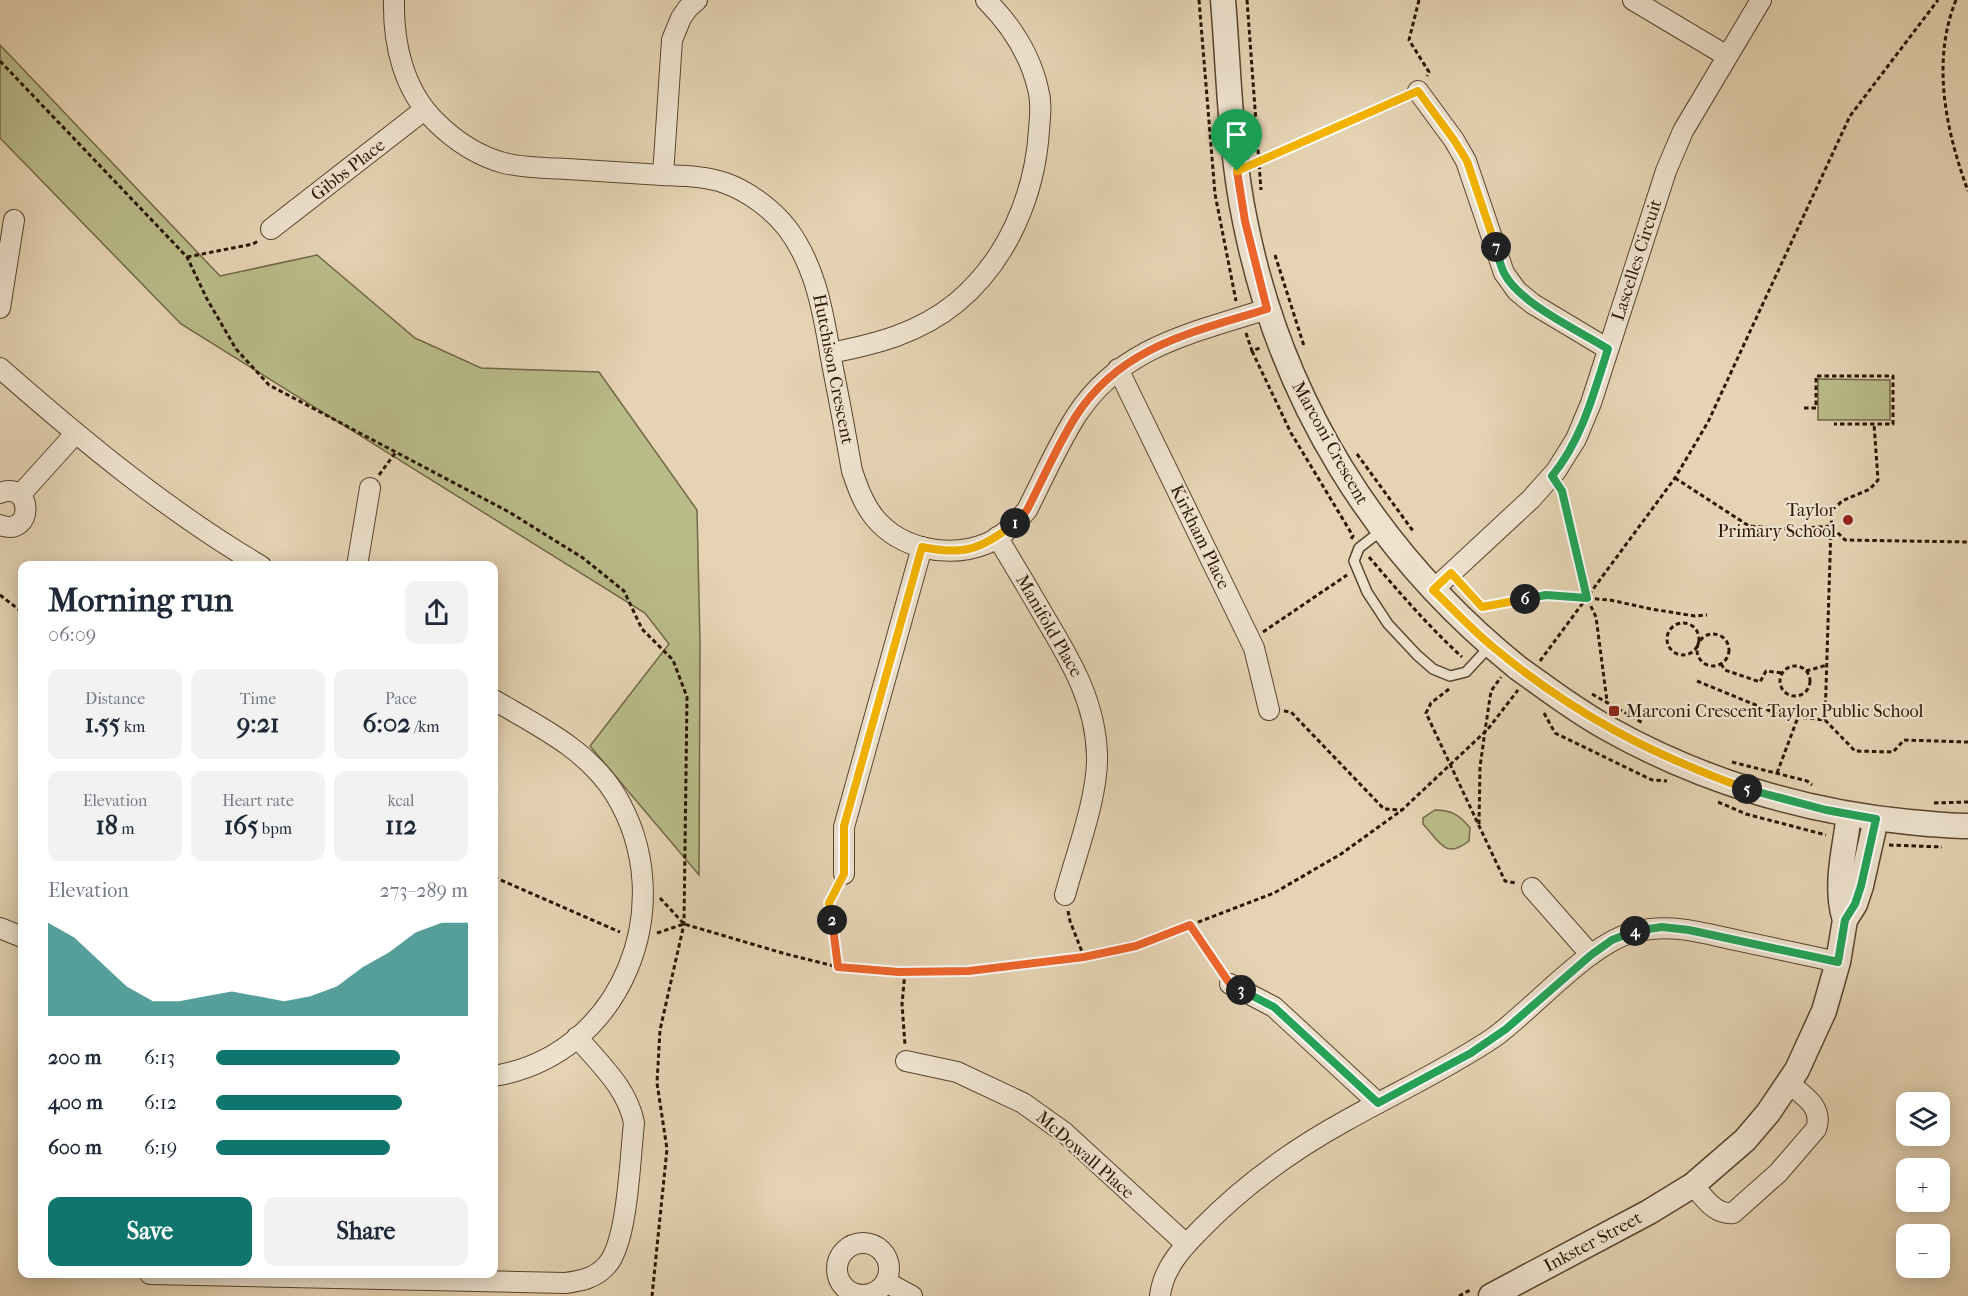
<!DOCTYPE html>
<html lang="en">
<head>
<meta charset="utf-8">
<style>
	:root { --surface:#fff; --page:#f2f2f3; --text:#1f2937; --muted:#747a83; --accent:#0f766e }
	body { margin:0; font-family:"IM FELL French Canon",serif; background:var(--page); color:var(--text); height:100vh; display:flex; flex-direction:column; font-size:22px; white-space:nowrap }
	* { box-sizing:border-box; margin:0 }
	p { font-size:20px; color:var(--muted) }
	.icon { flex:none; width:33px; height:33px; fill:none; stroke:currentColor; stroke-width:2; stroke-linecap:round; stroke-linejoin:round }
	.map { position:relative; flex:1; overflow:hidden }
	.sheet { position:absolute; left:18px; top:561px; width:480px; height:717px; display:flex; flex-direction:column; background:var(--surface); border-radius:12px; box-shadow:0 3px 15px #0003 }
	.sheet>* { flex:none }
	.controls { position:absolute; left:1896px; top:1092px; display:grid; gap:12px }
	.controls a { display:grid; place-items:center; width:54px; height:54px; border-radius:12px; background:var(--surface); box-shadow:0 3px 15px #0003; font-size:30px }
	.pin { position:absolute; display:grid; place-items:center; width:51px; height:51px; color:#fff; margin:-62px -26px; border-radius:50% 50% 50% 0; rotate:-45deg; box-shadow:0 0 6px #0007 }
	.pin .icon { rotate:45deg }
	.km { position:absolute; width:30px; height:30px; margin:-15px; border-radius:50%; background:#222; color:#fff; font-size:16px; line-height:30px; text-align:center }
	.round { display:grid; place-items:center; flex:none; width:63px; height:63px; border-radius:12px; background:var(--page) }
	.head { display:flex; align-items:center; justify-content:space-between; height:102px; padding:0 30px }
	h1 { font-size:33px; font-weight:700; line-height:45px }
	.stats { display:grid; grid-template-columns:repeat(3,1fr); gap:9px; height:102px; padding:6px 30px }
	.stats div { display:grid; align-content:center; border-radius:12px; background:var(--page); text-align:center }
	.stats b { font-size:26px; font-weight:700 }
	.stats small { font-size:16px; font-weight:400 }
	.stats p { font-size:16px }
	.chart { height:168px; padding:12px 30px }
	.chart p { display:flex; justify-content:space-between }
	.chart svg { width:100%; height:108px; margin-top:6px; fill:var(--accent); opacity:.7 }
	.action { display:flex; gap:12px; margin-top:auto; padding:12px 30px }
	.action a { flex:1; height:69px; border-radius:12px; background:var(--accent); color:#fff; font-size:24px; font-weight:700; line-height:69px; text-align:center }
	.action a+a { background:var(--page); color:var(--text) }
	ul { padding:0 30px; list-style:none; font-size:20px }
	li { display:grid; grid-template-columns:96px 72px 1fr; align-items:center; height:45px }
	li i { height:15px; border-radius:8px; background:var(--accent) }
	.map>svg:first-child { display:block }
</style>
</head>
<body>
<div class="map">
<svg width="1968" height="1296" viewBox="0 0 1968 1296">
	<rect width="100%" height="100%" fill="#e5d3b3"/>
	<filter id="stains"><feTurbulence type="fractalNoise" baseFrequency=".00333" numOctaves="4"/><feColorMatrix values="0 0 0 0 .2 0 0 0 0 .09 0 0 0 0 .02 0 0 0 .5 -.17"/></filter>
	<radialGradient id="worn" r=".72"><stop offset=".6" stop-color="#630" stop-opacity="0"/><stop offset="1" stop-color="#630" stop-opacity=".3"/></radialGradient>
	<!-- green -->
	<g fill="#b9bb89" stroke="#726846" stroke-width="1.5">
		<polygon points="0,45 220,276 317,255 415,338 481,368 599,372 697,510 700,643 699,875 590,746 669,644 645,613 181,324 0,138"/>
		<polygon points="1818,379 1890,380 1890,420 1818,420"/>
		<path d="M1435 810C1451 810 1460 815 1470 828L1469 841C1445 860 1440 842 1423 824V818Z"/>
	</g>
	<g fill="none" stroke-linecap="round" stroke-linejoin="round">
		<!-- service casing -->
		<g stroke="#59452e" stroke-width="12">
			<polyline id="service" points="1382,530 1359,548 1354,561 1367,592 1388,624 1417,655 1433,669 1450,676 1466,672 1490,646"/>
		</g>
		<!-- minor casing -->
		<g stroke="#59452e" stroke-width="22">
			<g id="minor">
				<path d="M394 0C393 43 403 89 435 121 454 140 478 156 504 163 524 168 546 168 567 169 599 171 631 173 662 175 684 176 705 176 725 183 748 191 772 209 787 228 818 269 824 319 833 369 840 403 846 437 852 471 858 488 863 503 874 517 901 550 950 559 988 543 1003 536 1017 522 1027 510 1043 479 1057 446 1076 416 1121 346 1193 333 1267 309"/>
				<polyline points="1633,0 1727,56"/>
				<polyline points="1418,91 1454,140 1466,161 1504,273 1517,291 1533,304 1608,349"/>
				<polyline points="663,175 672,40 681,18 688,8 697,0"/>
				<polyline points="271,229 424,110"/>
				<polyline points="0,308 14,220"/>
				<path d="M830 353C877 344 919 333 956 303 1007 261 1035 195 1039 130 1040 116 1042 103 1038 89 1030 54 1011 25 986 0"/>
				<path d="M0 368C82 440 166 510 261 566"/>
				<polyline points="1118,369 1254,648 1269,710"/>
				<path d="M0 493C34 480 34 538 0 525"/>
				<polyline points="20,495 75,434"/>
				<path d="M997 537C1013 563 1029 590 1044 616 1071 661 1096 703 1097 756 1098 797 1076 854 1065 895"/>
				<polyline points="357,566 370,488"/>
				<polyline points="1433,590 1531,499 1556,471 1576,439 1591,403 1666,171 1683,131 1761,0"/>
				<path d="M494 700C538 726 587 749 615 794 682 903 623 1055 494 1076"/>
				<polyline points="844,874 844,827 922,547"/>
				<polyline points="1532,888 1591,955"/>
				<polyline points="0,928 22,937"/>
				<polyline points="1230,984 1274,1007 1378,1103"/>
				<polyline points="906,1061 957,1072 1023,1103 1065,1133 1186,1244"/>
				<path d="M1693 1185C1704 1197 1714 1215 1733 1213L1778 1173 1816 1129C1824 1107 1803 1095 1788 1083"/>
				<circle cx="863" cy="1269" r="26"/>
				<path d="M150 1274 565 1283C581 1281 596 1278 607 1265 628 1242 630 1157 634 1123 628 1089 599 1063 577 1037"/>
				<polyline points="886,1282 912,1296"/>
				<path d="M1160 1296C1163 1268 1183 1247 1202 1228 1244 1185 1294 1149 1347 1120 1395 1093 1447 1069 1493 1038 1534 1009 1590 941 1638 931 1673 923 1706 934 1740 941 1773 948 1805 955 1838 962"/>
			</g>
		</g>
		<!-- tertiary casing -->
		<g stroke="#59452e" stroke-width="27">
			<g id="tertiary">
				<path d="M1223 0C1229 73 1230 149 1245 221 1281 402 1376 553 1518 668"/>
				<path d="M1539 683C1561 699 1584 715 1607 728 1699 780 1804 812 1909 822 1929 824 1948 826 1968 826"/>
				<path d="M1845 920C1834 887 1845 848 1849 815"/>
				<polyline points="1491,1296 1649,1212 1693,1185 1745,1140 1768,1113 1797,1070 1824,1011 1838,962 1845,920 1855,904 1861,886 1876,819"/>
			</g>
		</g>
		<!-- path -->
		<g stroke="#2a1602" stroke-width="3" stroke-dasharray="4.5 3" stroke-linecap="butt">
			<polyline points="1199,0 1215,194 1236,301"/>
			<polyline points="1247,0 1261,190"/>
			<polyline points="1419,0 1409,40 1429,72 1427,76"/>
			<path d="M1956 0C1931 62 1946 131 1968 191"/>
			<polyline points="0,61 187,257 207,299 236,349 269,385 509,512 583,558 624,591 642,629 673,660 687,697 684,924 660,1030 657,1083 667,1149 652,1296"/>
			<polyline points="1258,162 1403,97"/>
			<polyline points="1275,255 1304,346"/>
			<polyline points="187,257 253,244 258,241"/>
			<polyline points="1246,333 1252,351 1262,347"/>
			<polyline points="1252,351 1291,433 1353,536 1351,539"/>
			<polyline points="1804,408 1816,408 1816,376 1893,376 1893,424 1834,424"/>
			<polyline points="1357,454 1413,531"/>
			<polyline points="379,475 396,452"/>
			<polyline points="1675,478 1749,526 1793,529 1831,526 1845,540 1968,542"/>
			<polyline points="1561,490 1587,598 1596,617 1607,701"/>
			<path d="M1369 557C1399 592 1428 626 1462 657"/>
			<polyline points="1463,586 1482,607 1546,595 1610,600 1651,609 1695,616 1707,615"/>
			<polyline points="0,595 22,612"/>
			<circle cx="1683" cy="639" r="16"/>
			<polyline points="1263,632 1347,575"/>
			<circle cx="1713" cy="650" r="16"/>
			<polyline points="1540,661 1675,478 1708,422 1850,116 1938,0"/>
			<polyline points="1721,664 1725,670 1760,682 1766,671 1783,673"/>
			<circle cx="1795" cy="681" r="15"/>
			<polyline points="1806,671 1827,665"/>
			<polyline points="1697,681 1780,715 1825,720 1831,526 1833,510 1842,501 1870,489 1878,480 1874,424"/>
			<polyline points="1449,689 1431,703 1426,713 1505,881 1516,883"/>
			<polyline points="1592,694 1643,723"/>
			<polyline points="1284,711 1291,712 1384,809 1401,810"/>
			<polyline points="1544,713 1555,733 1652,780 1667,781"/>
			<polyline points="1825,720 1855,751 1893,752 1904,740 1968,742"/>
			<polyline points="1732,762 1807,781 1812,785"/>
			<polyline points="1777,773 1798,717"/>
			<polyline points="1718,802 1746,814 1826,835"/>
			<polyline points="1934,803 1968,802"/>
			<polyline points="1479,824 1480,767 1485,731 1491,691 1501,677"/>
			<polyline points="1889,845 1942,847"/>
			<polyline points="494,877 620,932"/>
			<polyline points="836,889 829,903 838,967"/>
			<polyline points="660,898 684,924"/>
			<polyline points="1068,911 1070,921 1084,957"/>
			<polyline points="1190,925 1221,971"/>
			<polyline points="657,933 684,924 786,954 838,967 899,972 969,971 1084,957 1136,946 1274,893 1341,854 1402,810 1488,729 1518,690"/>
			<polyline points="905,972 902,1004 905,1045"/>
			<polyline points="1459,1296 1472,1289"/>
		</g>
		<!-- service -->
		<use href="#service" stroke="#eee2ce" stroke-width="9"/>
		<!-- minor -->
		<use href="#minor" stroke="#eee2ce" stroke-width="20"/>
		<!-- tertiary -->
		<use href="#tertiary" stroke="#eee2ce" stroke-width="24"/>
		<!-- tertiary-bridge casing -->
		<g stroke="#59452e" stroke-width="27" stroke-linecap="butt">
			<polyline id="tertiary-bridge" points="1518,668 1539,683"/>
		</g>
		<!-- tertiary-bridge -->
		<use href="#tertiary-bridge" stroke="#eee2ce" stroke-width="24"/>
	</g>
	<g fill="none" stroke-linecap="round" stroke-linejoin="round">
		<!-- split-1 casing -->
		<g stroke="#fff" stroke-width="12">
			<path id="split-1" d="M1015 523 1027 510C1043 479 1057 446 1076 416 1121 346 1194 332 1267 309L1245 221 1237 171"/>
		</g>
		<!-- split-2 casing -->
		<g stroke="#fff" stroke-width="12">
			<path id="split-2" d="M832 920 829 903 844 874V826L922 547C964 556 982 549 1015 523"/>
		</g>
		<!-- split-3 casing -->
		<g stroke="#fff" stroke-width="12">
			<polyline id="split-3" points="832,920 838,967 899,972 969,971 1084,957 1136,946 1190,925 1230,984 1241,990"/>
		</g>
		<!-- split-4 casing -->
		<g stroke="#fff" stroke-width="12">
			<polyline id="split-4" points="1241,990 1274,1007 1378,1103 1471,1053 1506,1029 1591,955 1612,940 1635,931"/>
		</g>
		<!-- split-5 casing -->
		<g stroke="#fff" stroke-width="12">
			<polyline id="split-5" points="1635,931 1662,927 1689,930 1838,962 1845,920 1855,904 1861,886 1876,819 1826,810 1747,789"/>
		</g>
		<!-- split-6 casing -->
		<g stroke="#fff" stroke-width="12">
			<path id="split-6" d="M1525 599 1482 607 1451 573 1433 590C1453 609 1472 630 1493 647 1572 713 1650 754 1747 789"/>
		</g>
		<!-- split-7 casing -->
		<g stroke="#fff" stroke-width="12">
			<path id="split-7" d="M1496 247C1498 255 1500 265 1504 273 1520 304 1578 330 1608 349 1594 392 1582 440 1552 476L1562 491 1587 598 1546 595 1525 599"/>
		</g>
		<!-- split-8 casing -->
		<g stroke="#fff" stroke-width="12">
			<polyline id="split-8" points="1237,171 1418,91 1454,140 1467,161 1496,247"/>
		</g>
		<!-- split-1 -->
		<use href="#split-1" stroke="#f0652b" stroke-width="8"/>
		<!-- split-2 -->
		<use href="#split-2" stroke="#f5b400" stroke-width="8"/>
		<!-- split-3 -->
		<use href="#split-3" stroke="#f0652b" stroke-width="8"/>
		<!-- split-4 -->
		<use href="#split-4" stroke="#22a559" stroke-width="8"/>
		<!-- split-5 -->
		<use href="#split-5" stroke="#22a559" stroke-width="8"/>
		<!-- split-6 -->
		<use href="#split-6" stroke="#f5b400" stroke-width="8"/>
		<!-- split-7 -->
		<use href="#split-7" stroke="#22a559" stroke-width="8"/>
		<!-- split-8 -->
		<use href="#split-8" stroke="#f5b400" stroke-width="8"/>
	</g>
	<!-- markers -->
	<g fill="#8f2418" stroke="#eee2ce" stroke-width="2">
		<circle cx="1848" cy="520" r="6"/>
		<rect x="1608" y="705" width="12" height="12" rx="3"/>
	</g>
	<g text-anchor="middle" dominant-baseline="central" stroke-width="4.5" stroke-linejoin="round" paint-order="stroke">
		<!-- street labels -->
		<g font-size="18" fill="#2a1602" stroke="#eee2ce">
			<text transform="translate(348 170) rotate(-38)">Gibbs Place</text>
			<text transform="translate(1637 260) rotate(-72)">Lascelles Circuit</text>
			<text transform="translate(833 369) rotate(79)">Hutchison Crescent</text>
			<text transform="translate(1330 443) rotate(61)">Marconi Crescent</text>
			<text transform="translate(1200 537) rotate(64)">Kirkham Place</text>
			<text transform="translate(1049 626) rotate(60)">Manifold Place</text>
			<text transform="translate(1085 1155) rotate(41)">McDowall Place</text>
			<text transform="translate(1593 1242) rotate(-28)">Inkster Street</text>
		</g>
		<!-- poi labels -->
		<g font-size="18" fill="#2a1602" stroke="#eee2ce" text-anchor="end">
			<text x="1836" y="510">Taylor<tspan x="1836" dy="21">Primary School</tspan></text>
			<text x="1626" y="711" text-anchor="start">Marconi Crescent Taylor Public School</text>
		</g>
	</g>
	<rect width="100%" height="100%" filter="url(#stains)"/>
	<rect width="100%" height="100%" fill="url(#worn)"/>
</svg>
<div class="controls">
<a><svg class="icon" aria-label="layers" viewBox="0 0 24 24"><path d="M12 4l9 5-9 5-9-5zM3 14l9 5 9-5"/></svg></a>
<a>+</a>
<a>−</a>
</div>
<div class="pin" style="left:1237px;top:171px;background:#1e9e55"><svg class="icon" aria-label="arrive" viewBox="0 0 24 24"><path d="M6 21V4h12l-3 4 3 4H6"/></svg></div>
<b class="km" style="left:1015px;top:523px">1</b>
<b class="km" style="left:832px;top:920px">2</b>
<b class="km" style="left:1241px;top:990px">3</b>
<b class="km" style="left:1635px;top:931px">4</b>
<b class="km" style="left:1747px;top:789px">5</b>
<b class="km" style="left:1525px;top:599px">6</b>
<b class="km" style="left:1496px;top:247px">7</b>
<section class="sheet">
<div class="head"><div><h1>Morning run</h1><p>06:09</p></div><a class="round"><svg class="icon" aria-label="share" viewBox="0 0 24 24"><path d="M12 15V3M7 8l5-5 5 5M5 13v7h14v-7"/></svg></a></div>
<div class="stats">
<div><p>Distance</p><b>1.55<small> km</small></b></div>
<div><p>Time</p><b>9:21</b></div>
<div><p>Pace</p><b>6:02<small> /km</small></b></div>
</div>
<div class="stats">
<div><p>Elevation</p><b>18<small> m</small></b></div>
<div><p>Heart rate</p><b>165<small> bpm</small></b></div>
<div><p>kcal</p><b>112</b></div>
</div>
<div class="chart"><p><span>Elevation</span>273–289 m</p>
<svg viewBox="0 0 160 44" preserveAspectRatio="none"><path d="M0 44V6L10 12L20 22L30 32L40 38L50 38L60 36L70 34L80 36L90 38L100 36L110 32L120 24L130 18L140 10L150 6L160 6V44z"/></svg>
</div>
<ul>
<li><b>200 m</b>6:13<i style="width:73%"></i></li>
<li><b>400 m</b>6:12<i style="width:74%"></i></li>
<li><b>600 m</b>6:19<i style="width:69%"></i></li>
</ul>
<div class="action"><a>Save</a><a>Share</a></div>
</section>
</div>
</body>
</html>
